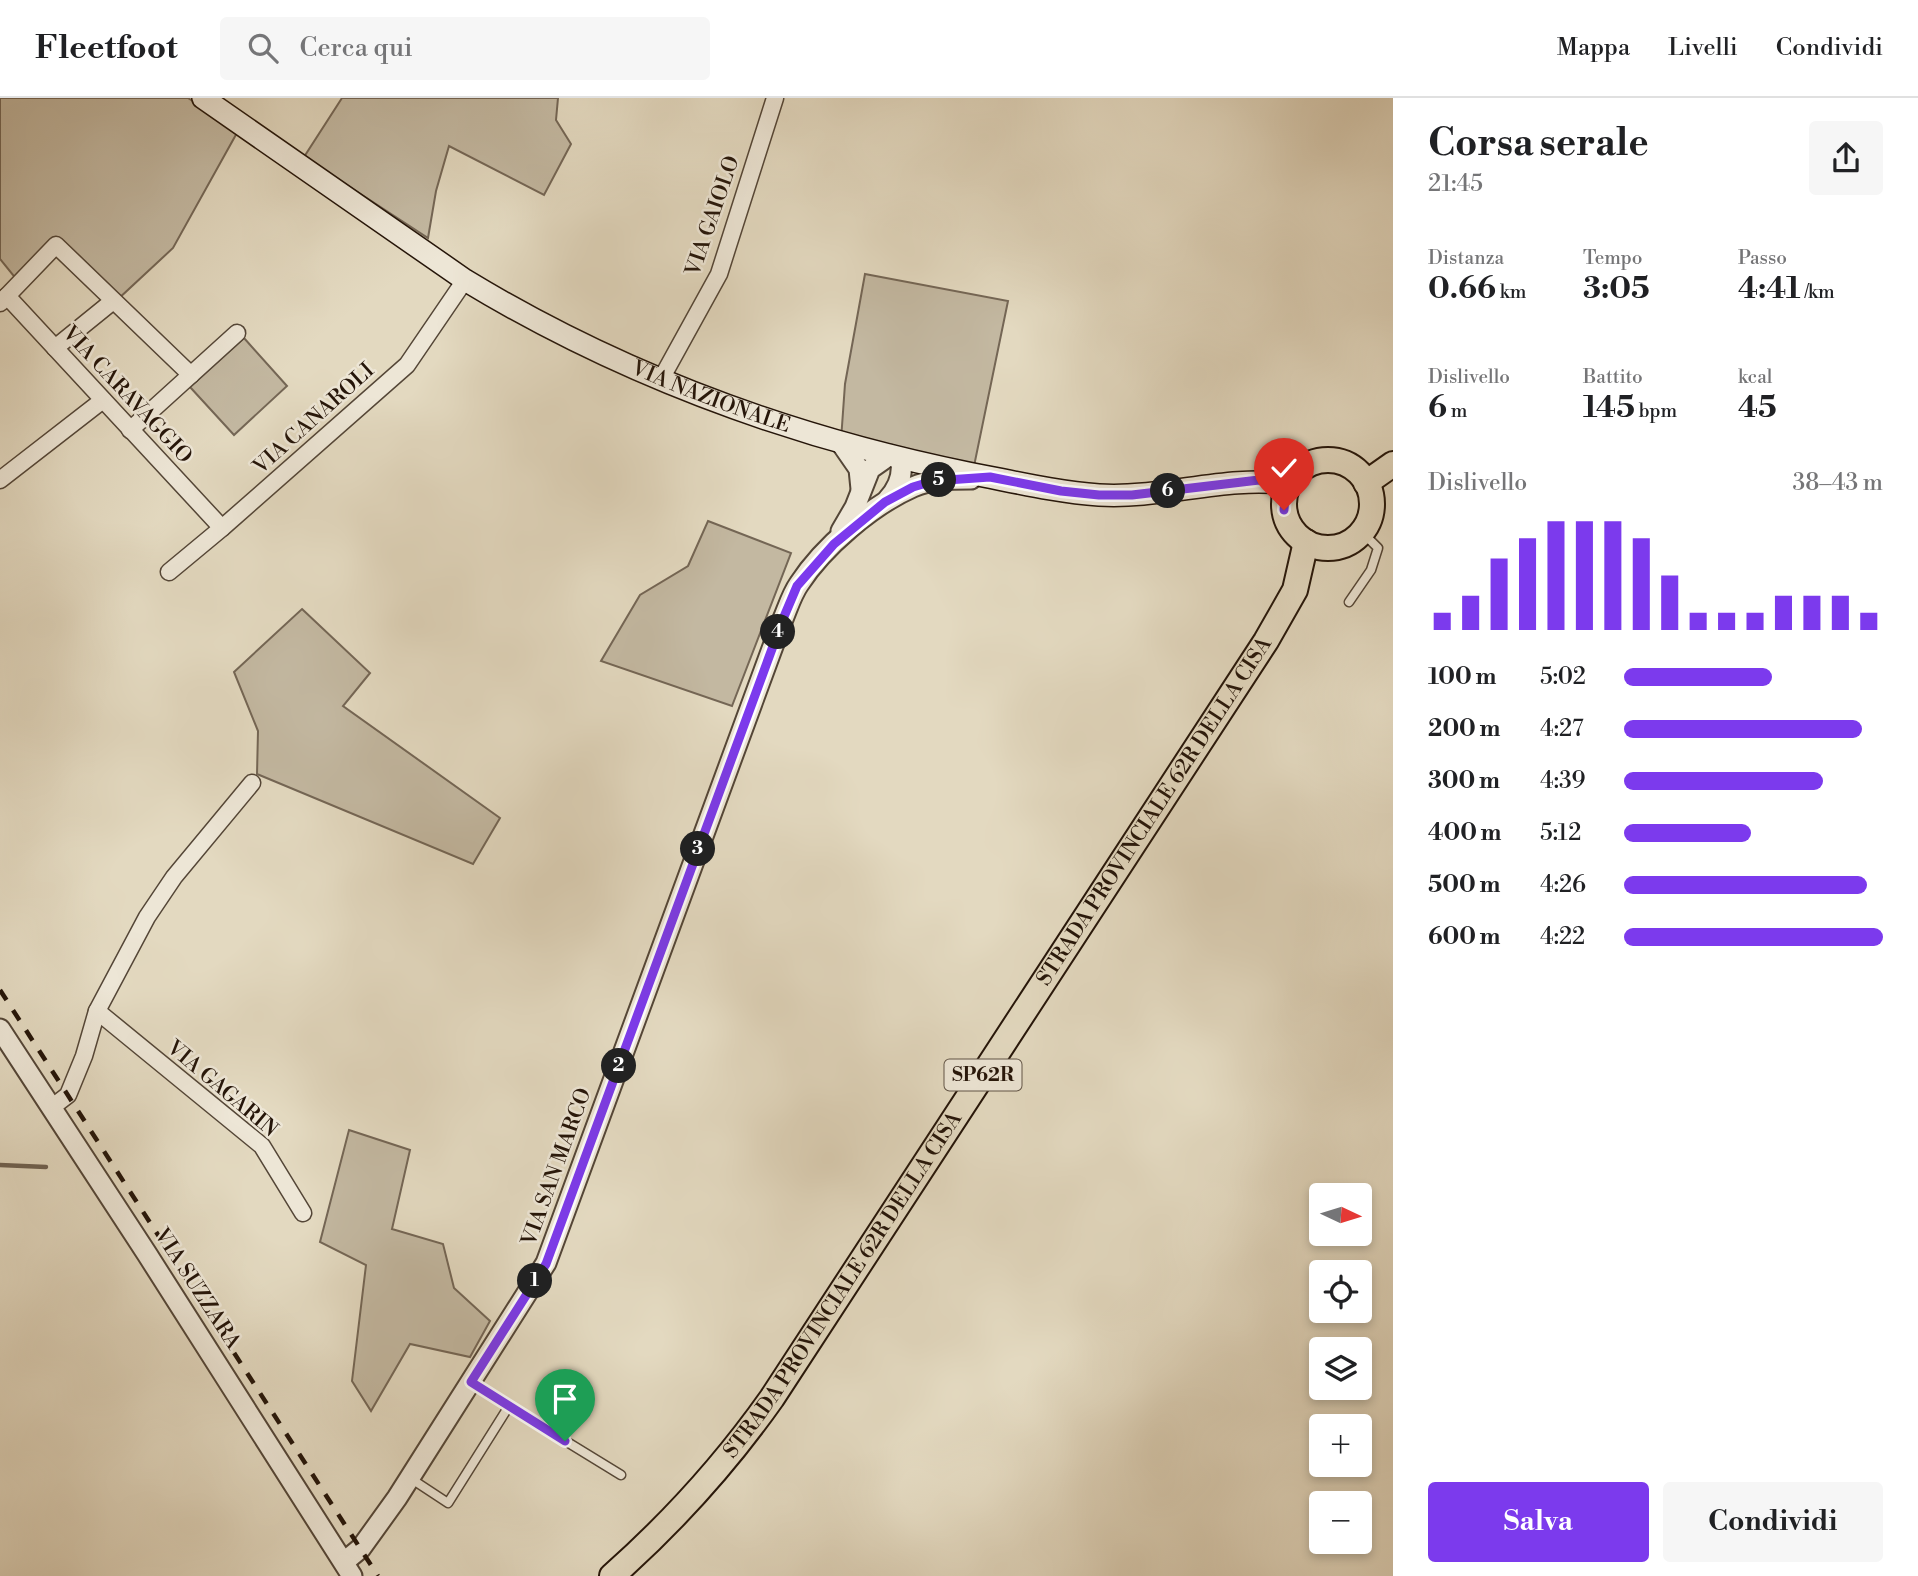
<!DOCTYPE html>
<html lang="it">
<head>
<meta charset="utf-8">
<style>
	:root { --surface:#fff; --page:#f6f6f6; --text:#202124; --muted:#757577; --line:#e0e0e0; --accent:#7c3aed }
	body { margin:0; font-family:"Libre Bodoni",serif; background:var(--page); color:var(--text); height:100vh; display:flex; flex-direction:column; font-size:26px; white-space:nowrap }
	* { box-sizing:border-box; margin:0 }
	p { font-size:23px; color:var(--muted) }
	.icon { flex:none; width:38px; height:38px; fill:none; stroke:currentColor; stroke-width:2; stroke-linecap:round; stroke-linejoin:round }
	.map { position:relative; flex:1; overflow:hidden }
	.sheet { display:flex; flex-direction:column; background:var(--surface); width:525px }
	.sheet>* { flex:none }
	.needle { width:46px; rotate:94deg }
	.controls { position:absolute; left:1309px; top:1085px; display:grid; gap:14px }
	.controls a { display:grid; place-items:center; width:63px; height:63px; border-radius:7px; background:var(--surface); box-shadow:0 4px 10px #0003; font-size:35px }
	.pin { position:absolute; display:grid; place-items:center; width:60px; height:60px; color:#fff; margin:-72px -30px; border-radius:50% 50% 50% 0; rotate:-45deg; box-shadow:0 0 7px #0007 }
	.pin .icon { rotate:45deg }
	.km { position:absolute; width:35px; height:35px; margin:-18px; border-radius:50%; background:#222; color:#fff; font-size:19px; line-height:35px; text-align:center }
	.round { display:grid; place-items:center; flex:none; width:74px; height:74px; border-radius:7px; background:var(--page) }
	.headline { display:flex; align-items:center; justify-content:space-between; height:119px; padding:0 35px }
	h1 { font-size:38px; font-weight:800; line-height:52px }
	.metrics { display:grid; grid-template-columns:repeat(3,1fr); gap:10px; height:119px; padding:7px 35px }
	.metrics div { display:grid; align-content:center }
	.metrics b { font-size:30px; font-weight:800 }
	.metrics small { font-size:19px; font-weight:400 }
	.metrics p { font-size:19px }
	.chart { height:196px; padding:14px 35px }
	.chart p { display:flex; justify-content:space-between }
	.chart svg { width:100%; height:126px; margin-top:7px; stroke:var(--accent); stroke-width:6 }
	.primary-button { display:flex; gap:14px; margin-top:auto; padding:14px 35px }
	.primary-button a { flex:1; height:80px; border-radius:7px; background:var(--accent); color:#fff; font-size:28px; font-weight:800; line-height:80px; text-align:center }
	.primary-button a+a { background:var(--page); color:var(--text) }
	ul { padding:0 35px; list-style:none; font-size:23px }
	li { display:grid; grid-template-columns:112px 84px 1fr; align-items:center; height:52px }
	li i { height:18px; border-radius:9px; background:var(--accent) }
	header { display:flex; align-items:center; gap:42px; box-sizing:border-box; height:98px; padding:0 35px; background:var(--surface); border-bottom:2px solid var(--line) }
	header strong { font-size:33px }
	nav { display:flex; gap:38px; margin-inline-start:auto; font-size:24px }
	.search { width:490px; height:63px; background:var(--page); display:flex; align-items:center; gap:18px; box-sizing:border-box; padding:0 24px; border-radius:7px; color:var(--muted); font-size:26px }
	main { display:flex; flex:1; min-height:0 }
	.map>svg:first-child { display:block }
</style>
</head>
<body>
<header>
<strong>Fleetfoot</strong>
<div class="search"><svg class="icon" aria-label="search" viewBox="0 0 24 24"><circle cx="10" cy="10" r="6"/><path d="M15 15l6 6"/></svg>Cerca qui</div>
<nav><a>Mappa</a><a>Livelli</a><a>Condividi</a></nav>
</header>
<main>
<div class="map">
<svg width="1393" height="1478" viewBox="0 0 1393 1478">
	<rect width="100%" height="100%" fill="#e3d9c0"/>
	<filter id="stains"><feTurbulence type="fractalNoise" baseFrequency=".00286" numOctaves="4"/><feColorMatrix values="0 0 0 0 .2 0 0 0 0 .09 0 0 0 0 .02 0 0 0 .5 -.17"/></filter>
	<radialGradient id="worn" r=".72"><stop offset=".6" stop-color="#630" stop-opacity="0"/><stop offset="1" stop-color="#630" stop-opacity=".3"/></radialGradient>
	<!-- green -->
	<g fill="#c3b8a1" stroke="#746655" stroke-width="2">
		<polygon points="0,0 188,0 238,33 173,150 117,202 55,142 17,182 0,161"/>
		<polygon points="342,0 558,0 556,22 571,46 544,97 449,48 436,93 428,140 304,59"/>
		<polygon points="865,176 1008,203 973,373 841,342 845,286"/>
		<polygon points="244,240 287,288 234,337 190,289"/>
		<polygon points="708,423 791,455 732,608 601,563 640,497 688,468"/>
		<polygon points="302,511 370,575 343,608 500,720 473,766 257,676 258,633 234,574"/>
		<polygon points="349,1032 410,1052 392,1131 443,1146 454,1190 490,1223 470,1259 410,1246 371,1313 352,1283 366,1167 320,1144"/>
	</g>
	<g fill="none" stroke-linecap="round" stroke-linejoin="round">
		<!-- stream -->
		<polyline stroke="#706252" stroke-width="4.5" points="0,1067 46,1069"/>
		<!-- service casing -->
		<g stroke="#544637" stroke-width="11">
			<g id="service">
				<polyline points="1349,504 1371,472 1378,450 1362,434"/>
				<polyline points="471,1285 621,1377"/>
				<polyline points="410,1380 448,1405 509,1308"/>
			</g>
		</g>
		<!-- minor casing -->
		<g stroke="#544637" stroke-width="19">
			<g id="minor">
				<polyline points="7,198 56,147 191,277"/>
				<polyline points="0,205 7,198 222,430"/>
				<polyline points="55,250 113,203"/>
				<polyline points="660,283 719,176 775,0"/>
				<polyline points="130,332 237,235"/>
				<polyline points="0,382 103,302"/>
				<polyline points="169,474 222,430 407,267 465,182"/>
				<polyline points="97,913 262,1048 303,1115"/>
				<polyline points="51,1010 68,997 84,958 97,913 147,819 174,779 252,685"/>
			</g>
		</g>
		<!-- tertiary casing -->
		<g stroke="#544637" stroke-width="23">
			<g id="tertiary">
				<polyline points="841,345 859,371 861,391"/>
				<path d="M888 401C899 389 904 376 900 360"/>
				<polyline points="841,433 855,409 870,371 890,357"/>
				<polyline points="0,931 147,1156 352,1478"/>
				<path d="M344 1464 361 1450 397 1400 546 1165 783 521C788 509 792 496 799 486 823 449 872 407 913 389 931 381 951 381 971 381"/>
			</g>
		</g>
		<!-- secondary casing -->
		<g stroke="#251509" stroke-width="24">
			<g id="secondary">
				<path id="s1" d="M203 0 465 182C620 276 791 339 968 375 1011 383 1055 394 1099 397 1163 401 1226 377 1289 386"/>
			</g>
		</g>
		<!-- primary casing -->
		<g stroke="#251509" stroke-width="28">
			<g id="primary">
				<circle cx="1328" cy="406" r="44"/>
				<polyline points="1366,385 1393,366"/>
			</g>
		</g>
		<!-- trunk casing -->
		<g stroke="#251509" stroke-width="28">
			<g id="trunk">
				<path id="s2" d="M612 1478C674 1423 724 1368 772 1300L1266 543 1295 492 1306 444"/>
			</g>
		</g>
		<!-- service -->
		<use href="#service" stroke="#ede6d6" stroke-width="8"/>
		<!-- minor -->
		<use href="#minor" stroke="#ede6d6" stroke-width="16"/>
		<!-- tertiary -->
		<use href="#tertiary" stroke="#ede6d6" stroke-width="19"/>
		<!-- secondary -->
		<use href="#secondary" stroke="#ede6d6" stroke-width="21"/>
		<!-- primary -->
		<use href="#primary" stroke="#e3d9c0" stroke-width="24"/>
		<!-- trunk -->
		<use href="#trunk" stroke="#e3d9c0" stroke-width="24"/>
		<!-- rail -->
		<polyline stroke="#251509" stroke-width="4.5" stroke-dasharray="12 12" stroke-linecap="butt" points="0,892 378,1478"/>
	</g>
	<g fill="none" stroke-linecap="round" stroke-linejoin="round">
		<!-- route casing -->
		<g stroke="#fff" stroke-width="14">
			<polyline id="route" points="565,1343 471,1284 546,1166 783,521 797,488 834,446 885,404 913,389 933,383 990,379 1061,393 1099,397 1132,397 1259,382 1289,386 1285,399 1284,412"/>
		</g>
		<!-- route -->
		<use href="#route" stroke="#7c3aed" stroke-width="9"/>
	</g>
	<g text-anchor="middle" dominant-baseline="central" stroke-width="5" stroke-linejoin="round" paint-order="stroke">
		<!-- shield labels -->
		<rect fill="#ede6d6" stroke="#615446" stroke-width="2" x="944.5" y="961.5" width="77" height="31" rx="5"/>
		<g font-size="19" font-weight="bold" fill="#251509">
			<text x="983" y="977">SP62R</text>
		</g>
		<!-- street labels -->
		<g font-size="21" fill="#251509" stroke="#ede6d6">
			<text transform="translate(713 118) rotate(-71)">VIA GAIOLO</text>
			<text transform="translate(127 297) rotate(47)">VIA CARAVAGGIO</text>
			<text stroke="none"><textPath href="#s1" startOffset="592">VIA NAZIONALE</textPath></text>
			<text transform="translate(314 321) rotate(-42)">VIA CANAROLI</text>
			<text stroke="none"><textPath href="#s2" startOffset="940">STRADA PROVINCIALE 62R DELLA CISA</textPath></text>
			<text transform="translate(222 991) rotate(40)">VIA GAGARIN</text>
			<text transform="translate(557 1069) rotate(-70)">VIA SAN MARCO</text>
			<text stroke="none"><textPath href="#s2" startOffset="373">STRADA PROVINCIALE 62R DELLA CISA</textPath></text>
			<text transform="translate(197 1191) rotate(57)">VIA SUZZARA</text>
		</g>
	</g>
	<rect width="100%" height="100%" filter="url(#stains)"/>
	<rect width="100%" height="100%" fill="url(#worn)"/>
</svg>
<div class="controls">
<a><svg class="needle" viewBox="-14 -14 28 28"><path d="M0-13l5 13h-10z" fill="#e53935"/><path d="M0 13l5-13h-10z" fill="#757577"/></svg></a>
<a><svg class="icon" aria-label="locate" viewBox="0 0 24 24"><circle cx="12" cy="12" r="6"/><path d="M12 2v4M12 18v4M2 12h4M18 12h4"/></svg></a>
<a><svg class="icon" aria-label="layers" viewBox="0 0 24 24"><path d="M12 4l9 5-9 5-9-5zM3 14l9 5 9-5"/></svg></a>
<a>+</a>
<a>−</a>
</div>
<div class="pin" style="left:565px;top:1343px;background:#1e9e55"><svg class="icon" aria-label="arrive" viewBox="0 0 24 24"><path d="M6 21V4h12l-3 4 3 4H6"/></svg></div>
<div class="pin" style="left:1284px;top:412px;background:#d93025"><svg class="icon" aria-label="check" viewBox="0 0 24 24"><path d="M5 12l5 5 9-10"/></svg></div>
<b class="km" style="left:535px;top:1183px">1</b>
<b class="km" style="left:619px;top:968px">2</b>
<b class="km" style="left:698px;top:751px">3</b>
<b class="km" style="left:778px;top:534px">4</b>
<b class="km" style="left:939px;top:382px">5</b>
<b class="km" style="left:1168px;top:393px">6</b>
</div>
<section class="sheet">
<div class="headline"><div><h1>Corsa serale</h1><p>21:45</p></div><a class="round"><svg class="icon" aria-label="share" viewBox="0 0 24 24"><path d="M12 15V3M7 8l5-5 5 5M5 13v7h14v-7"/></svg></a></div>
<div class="metrics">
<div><p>Distanza</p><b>0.66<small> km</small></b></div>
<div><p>Tempo</p><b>3:05</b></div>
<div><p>Passo</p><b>4:41<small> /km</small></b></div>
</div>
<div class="metrics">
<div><p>Dislivello</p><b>6<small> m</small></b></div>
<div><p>Battito</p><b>145<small> bpm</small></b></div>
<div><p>kcal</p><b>45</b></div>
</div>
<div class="chart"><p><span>Dislivello</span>38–43 m</p>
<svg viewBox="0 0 160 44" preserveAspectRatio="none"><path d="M5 44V38M15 44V32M25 44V19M35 44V12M45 44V6M55 44V6M65 44V6M75 44V12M85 44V25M95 44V38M105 44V38M115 44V38M125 44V32M135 44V32M145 44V32M155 44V38"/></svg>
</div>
<ul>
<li><b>100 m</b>5:02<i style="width:57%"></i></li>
<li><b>200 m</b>4:27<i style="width:92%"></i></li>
<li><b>300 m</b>4:39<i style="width:77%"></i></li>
<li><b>400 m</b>5:12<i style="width:49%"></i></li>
<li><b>500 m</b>4:26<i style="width:94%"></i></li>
<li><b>600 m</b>4:22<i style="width:100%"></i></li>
</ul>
<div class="primary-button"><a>Salva</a><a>Condividi</a></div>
</section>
</main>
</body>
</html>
